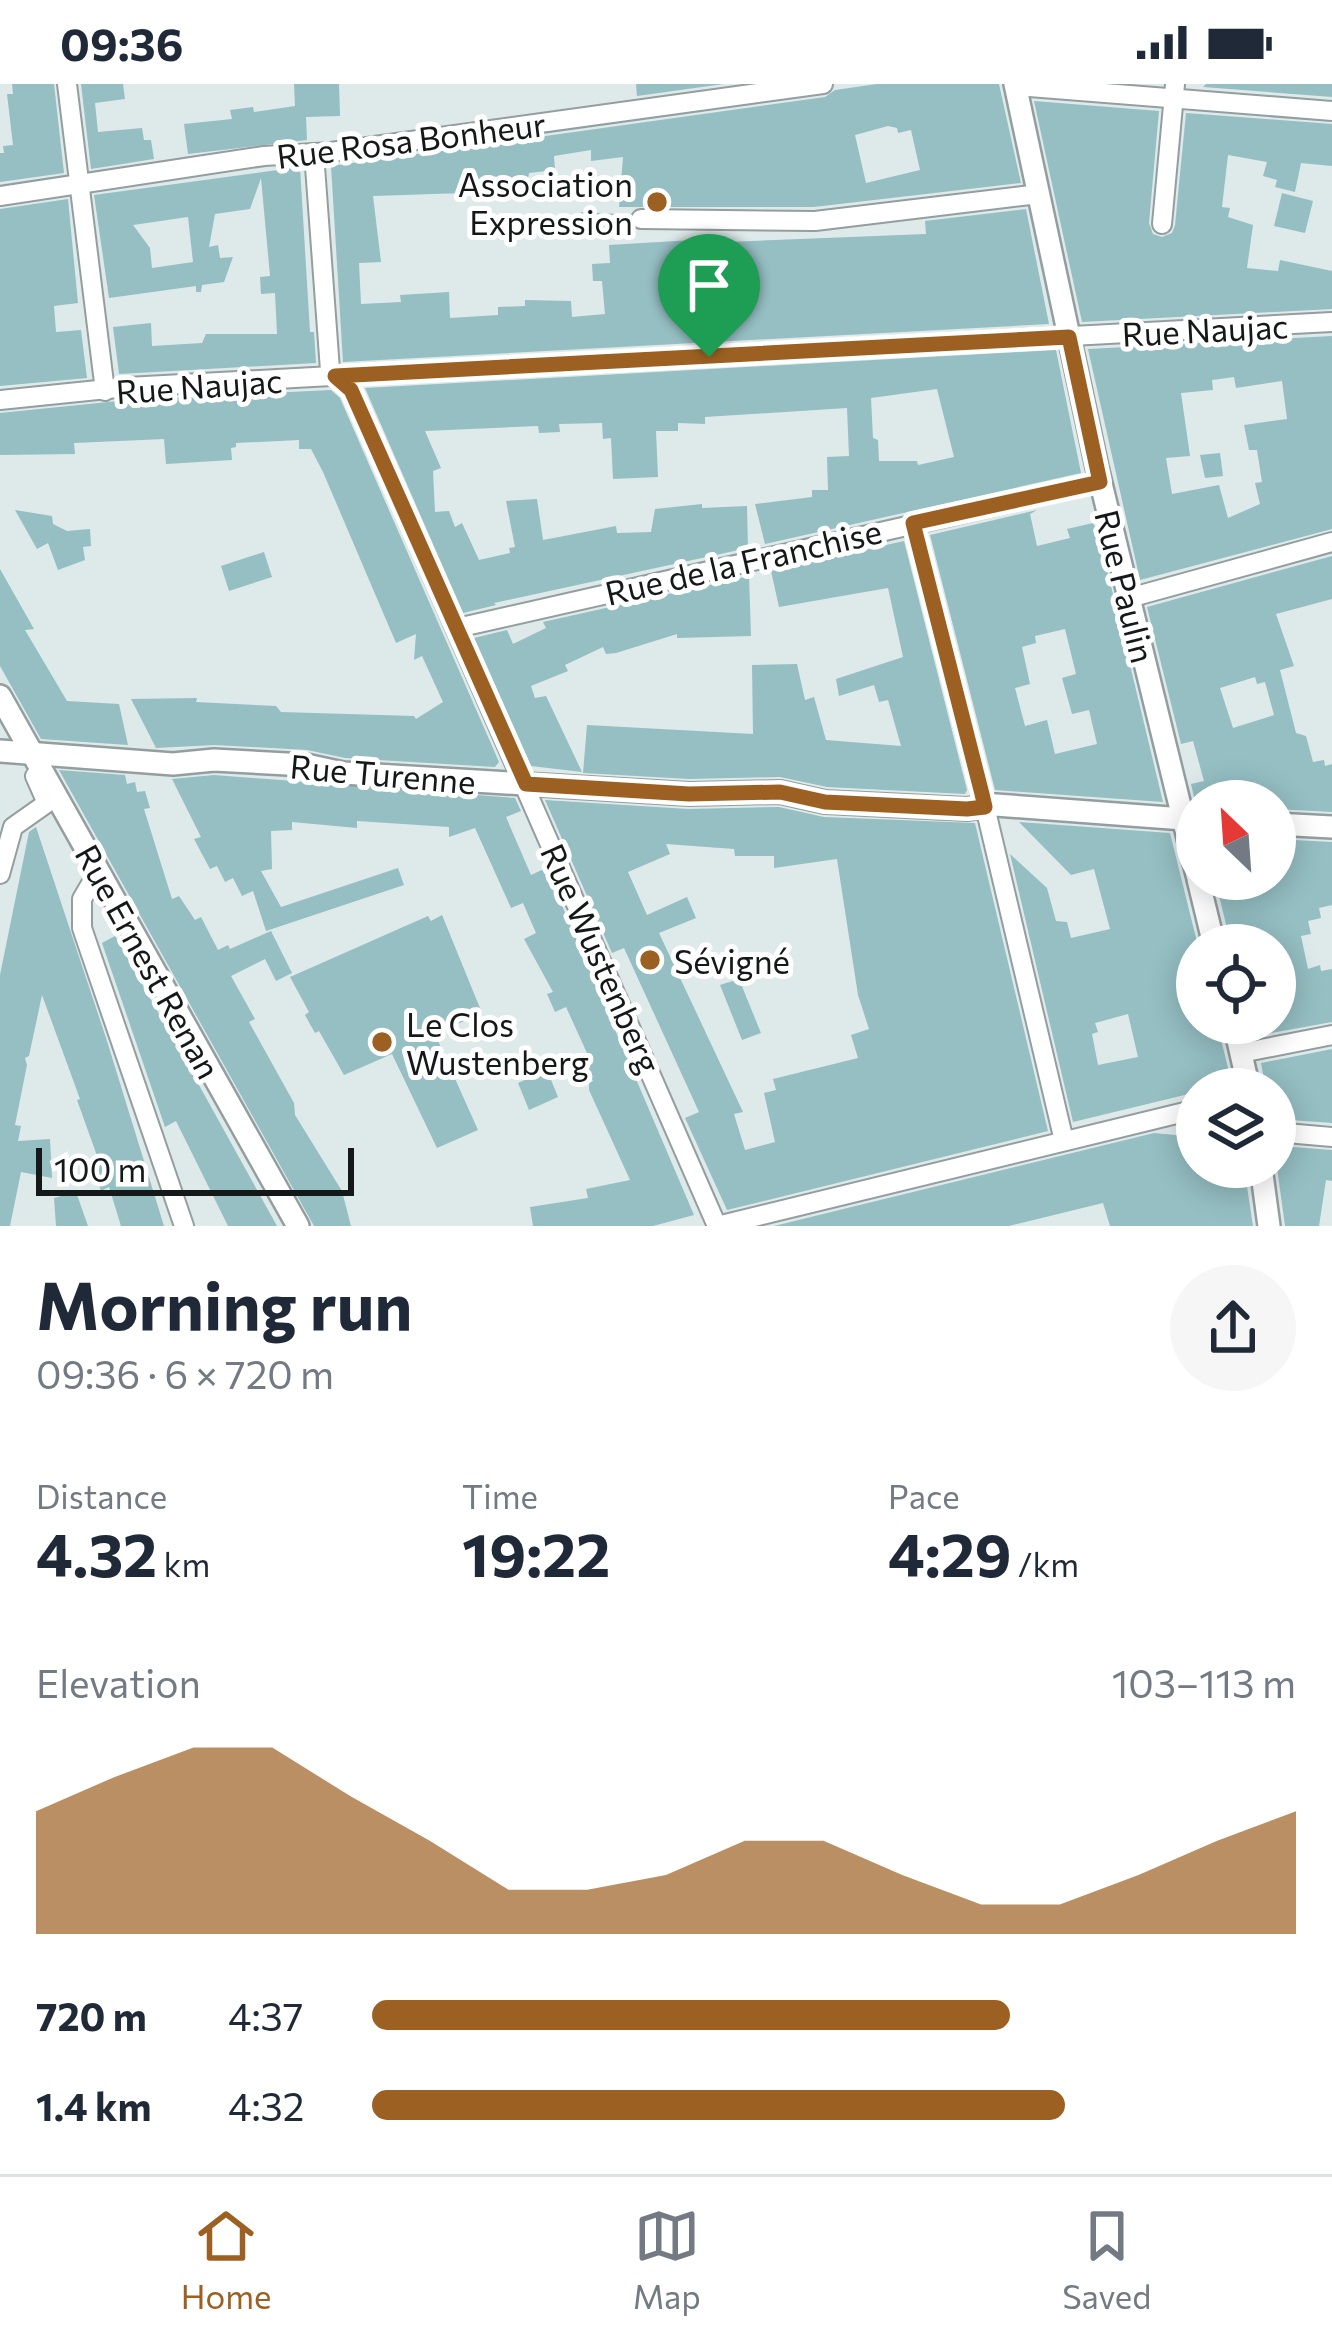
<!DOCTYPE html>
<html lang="en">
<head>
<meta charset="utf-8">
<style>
	:root { --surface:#fff; --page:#f6f6f7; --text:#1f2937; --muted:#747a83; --line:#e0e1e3; --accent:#9c6122 }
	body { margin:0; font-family:Commissioner,sans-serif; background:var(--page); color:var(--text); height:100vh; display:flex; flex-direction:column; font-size:45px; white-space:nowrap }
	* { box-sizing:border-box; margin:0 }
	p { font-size:39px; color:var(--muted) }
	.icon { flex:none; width:66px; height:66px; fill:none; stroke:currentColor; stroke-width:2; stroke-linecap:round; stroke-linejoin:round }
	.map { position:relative; height:1142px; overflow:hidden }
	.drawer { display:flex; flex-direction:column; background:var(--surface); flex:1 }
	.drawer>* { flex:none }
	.needle { width:78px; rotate:335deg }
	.controls { position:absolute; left:1176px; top:696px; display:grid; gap:24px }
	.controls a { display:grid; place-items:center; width:120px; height:120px; border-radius:50%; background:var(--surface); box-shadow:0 6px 30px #0003; font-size:60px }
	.scale { position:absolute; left:36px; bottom:30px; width:318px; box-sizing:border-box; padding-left:12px; border:6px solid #151819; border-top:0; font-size:33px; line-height:42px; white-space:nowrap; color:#151819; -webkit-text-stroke:9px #fff; paint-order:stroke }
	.pin { position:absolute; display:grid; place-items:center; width:102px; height:102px; color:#fff; margin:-123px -51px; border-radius:50% 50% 50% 0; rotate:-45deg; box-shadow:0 0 12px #0007 }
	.pin .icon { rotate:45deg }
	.round { display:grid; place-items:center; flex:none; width:126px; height:126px; border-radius:63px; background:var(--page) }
	.summary { display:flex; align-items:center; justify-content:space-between; height:204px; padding:0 36px }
	h1 { font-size:66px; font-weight:700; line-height:90px }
	.figures { display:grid; grid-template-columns:repeat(3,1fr); gap:18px; height:204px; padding:12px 36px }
	.figures div { display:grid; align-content:center }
	.figures b { font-size:60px; font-weight:700 }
	.figures small { font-size:33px; font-weight:400 }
	.figures p { font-size:33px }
	.chart { height:336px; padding:24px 36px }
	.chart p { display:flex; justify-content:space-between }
	.chart svg { width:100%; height:216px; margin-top:12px; fill:var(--accent); opacity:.7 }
	ul { padding:0 36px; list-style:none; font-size:39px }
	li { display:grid; grid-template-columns:192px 144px 1fr; align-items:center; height:90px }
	li i { height:30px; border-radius:15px; background:var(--accent) }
	.status { display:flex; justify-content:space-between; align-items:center; height:84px; padding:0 60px; background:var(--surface); direction:ltr }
	.status svg { height:33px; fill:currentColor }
	.tabs { display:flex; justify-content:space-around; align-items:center; height:168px; border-top:3px solid var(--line); background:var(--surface); font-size:33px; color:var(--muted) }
	.tabs a { display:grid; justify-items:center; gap:6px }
	.tabs .current { color:var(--accent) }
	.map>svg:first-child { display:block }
</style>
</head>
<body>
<div class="status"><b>09:36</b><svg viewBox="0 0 49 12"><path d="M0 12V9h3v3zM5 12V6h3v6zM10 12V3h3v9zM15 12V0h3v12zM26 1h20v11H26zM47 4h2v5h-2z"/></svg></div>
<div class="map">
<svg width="1332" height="1142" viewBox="0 0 1332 1142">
	<rect width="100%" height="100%" fill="#dee9ea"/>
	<!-- building -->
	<g fill="#95bfc3" fill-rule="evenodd">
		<polygon points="12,0 54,0 64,89 0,98 0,69 4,69 3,62 13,61 7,10 13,10"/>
		<polygon points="81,0 123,0 125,15 95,19 98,48 142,44 144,56 151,56 154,75 91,85"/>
		<polygon points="294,0 339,0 340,32 306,33 307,56 188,70 184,40 232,35 230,26 253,23 254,28 295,22"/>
		<polygon points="636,0 724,0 637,12"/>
		<path d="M877 0H999L1021 99 814 123H619L623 73 591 77V66L554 72 555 86 529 89 528 95 463 101V109L373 112 381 178 359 179 361 220 401 218 400 211 449 208 450 234 498 231V223L525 222V216L571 217 572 233 605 230 602 197H593L592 180 610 179 609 161 693 156 694 177 728 176 727 158 926 150 925 137 1026 125 1049 240 343 278 331 82 825 13 835 6ZM888 42 897 44 898 49 911 46 920 86 866 99 855 51Z"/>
		<polygon points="1206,0 1332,0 1332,13 1203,3"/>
		<polygon points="1034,17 1159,27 1149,139 1153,150 1162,153 1172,149 1175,141 1186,29 1332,40 1332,82 1301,79 1295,108 1275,103 1277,96 1263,92 1267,78 1228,71 1222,123 1230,124 1228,133 1253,141 1247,184 1278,187 1280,176 1332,187 1332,225 1082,238"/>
		<path d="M300 83 310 248H314L316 279 119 290 113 243 151 239 152 262 202 259 206 250H277L275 209 261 210 260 193 270 192 261 94 250 125 215 130 209 163 218 161 220 174 233 173 224 198 202 201 201 208H196V202L109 214 94 111ZM188 133 193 178 152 184 150 164 133 141Z"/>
		<polygon points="1282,109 1313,117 1305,149 1274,142"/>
		<polygon points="68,115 78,219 54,222 56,248 81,246 87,294 0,302 0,125"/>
		<polygon points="581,128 621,130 622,148 580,147"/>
		<path d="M1332 252V445L1140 496 1088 265ZM1234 293 1236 304 1282 297 1287 335 1244 341 1249 366H1257L1262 398 1255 399 1260 420 1228 434 1219 401 1172 410 1166 374 1190 372 1181 309 1213 306 1212 296Z"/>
		<path d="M1056 266 1081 389 765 460 755 420 812 413V406H828L827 373 849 372 847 324 705 333V340L678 339V347H656L658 393 613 395 611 354 603 355 602 339 559 340 560 348 539 349 538 342 425 347 441 384 433 387 435 428 449 427 455 443 462 439 479 476 510 469 509 464 515 463 506 417 537 415 543 456 616 442 617 449 651 448 655 425 702 420V424L747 422 748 464 494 519 496 521 463 529 365 304ZM937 305 954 373 918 381 917 377H879L878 356 873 354 871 314Z"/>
		<polygon points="331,306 340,314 499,678 495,683 345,674 307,666 215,661 156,664 131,615 197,614 196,618 276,622 281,628 414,632 416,635 443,618 422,572 414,576 416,550 396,559 323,388 311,365 299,365 299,356 236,359 236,363 231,364 232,376 166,380 164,355 74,359 75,370 0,371 0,329 128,316"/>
		<polygon points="1220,369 1223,392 1205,394 1200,371"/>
		<polygon points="15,426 52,432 53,440 67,447 90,445 91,462 83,463 85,476 58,486 48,459 37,465"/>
		<path d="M1037 426 1030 430 1037 462 1070 454 1067 445 1093 439 1098 448 1163 718 995 706 930 451ZM1065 545 1076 590 1062 594 1072 630 1089 626 1097 660 1055 670 1047 636 1025 642 1015 604 1030 600 1022 563 1036 559 1035 552Z"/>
		<polygon points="904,457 967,706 965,710 827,703 780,693 689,695 583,689 587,641 753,650 752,581 797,580 805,616 814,613 826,656 901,662 888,616 879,618 874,601 839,612 836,595 903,573 888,504 779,523 771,487"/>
		<polygon points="264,468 272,493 229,507 221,482"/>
		<path d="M1332 472V515L1276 530 1294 582 1280 586 1296 649 1306 652 1313 678 1324 676 1325 682 1332 680V728L1275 725V717H1195L1191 700 1204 697 1193 657 1181 660 1147 523ZM1255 593 1257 600 1265 598 1274 631 1233 644 1220 604Z"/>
		<polygon points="0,485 34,545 25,546 67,617 119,620 128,661 41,655 0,582"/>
		<polygon points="749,492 751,552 677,554 677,550 616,569 606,570 603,563 565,581 568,587 531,602 535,614 546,612 582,688 531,682 474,554 507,546 513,560 546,544 543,538"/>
		<polygon points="59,686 125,691 127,700 135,698 137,708 145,707 150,724 144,725 172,815 179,812 195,836 201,833 218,866 228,861 230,865 271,847 292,889 276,897 265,875 231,892 255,935 249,938 294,1019 295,1031 342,1107 351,1142 314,1142"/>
		<polygon points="214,691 515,714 521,727 506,733 531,791 546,784 694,1131 653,1142 533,1142 530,1123 588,1114 586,1105 630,1096 589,1006 589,999 593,997 580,971 587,969 566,923 555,928 547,910 553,908 524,855 536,849 523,819 511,824 475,744 449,753 449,743 357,737 357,744 292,738 292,746 271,747 272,785 261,787 281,823 398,784 404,801 266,847 253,807 242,812 233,794 225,798 217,782 210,785 194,755 201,753 172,695"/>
		<path d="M545 716 688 725 779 723 824 733 975 739 1048 1047 727 1126 685 1034 699 1028 624 864 612 869ZM666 760 734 765 735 772H774V784L837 775 858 911 869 945 851 951 858 974 773 995 776 1006 764 1009 775 1058 745 1066 734 1030 743 1028 659 849 696 834 687 813 647 831 628 788 670 770Z"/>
		<path d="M1019 738 1170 749 1197 858V939H1217L1232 1000 1197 1005V1008L1073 1038 1010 770 1047 804 1056 837 1067 838 1071 854 1110 845 1094 785 1071 791ZM1128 930 1138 973 1098 981 1092 950 1098 948 1095 939Z"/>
		<polygon points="36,743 107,957 164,1142 121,1142 109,1103 101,1107 92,1082 100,1080 77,1016 80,1015 42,911 29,972 25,974 27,981 15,1041 21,1042 18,1057 50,1055 52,1094 21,1088 10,1142 0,1142 0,891 29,748"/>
		<polygon points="1275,755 1332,758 1332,821 1319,824 1321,834 1308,837 1311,850 1301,852 1308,885 1320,881 1321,887 1332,885 1332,938 1255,952 1249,939 1275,939 1275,861 1231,861 1215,795 1275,795"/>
		<polygon points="442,831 482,929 435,950 478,1046 437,1064 392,970 344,991 319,947 315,949 305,931 309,928 290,893 428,832 431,837"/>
		<polygon points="115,852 184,974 277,1142 228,1142 176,1037 165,1043 102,859"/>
		<polygon points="739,895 761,949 742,956 720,901"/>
		<polygon points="1332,965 1332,1039 1276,1035 1275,1005 1266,1005 1261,979"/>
		<polygon points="547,986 558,1013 529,1026 518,999"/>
		<polygon points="1154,1049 1197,1053 1197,1083 1244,1083 1253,1142 1110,1142 1103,1119 1009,1142 774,1142"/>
		<polygon points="1280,1062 1332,1066 1332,1097 1326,1096 1319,1142 1285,1142 1275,1069"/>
		<polygon points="76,1108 88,1142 56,1142 54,1114"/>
	</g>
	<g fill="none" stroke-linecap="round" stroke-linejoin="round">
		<!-- minor casing -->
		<g stroke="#949e9f" stroke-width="22">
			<g id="minor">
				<polyline points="67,0 105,307"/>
				<polyline points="1016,2 1332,27"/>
				<polyline points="314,69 330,286 351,306 717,1142"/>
				<polyline points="0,112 264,72 331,68 823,0"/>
				<polyline points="641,135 815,137 1039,110"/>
				<polyline points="1162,140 1175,0"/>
				<polyline points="0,316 127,303 1332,238"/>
				<polyline points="913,439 982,710 1064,1057"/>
				<polyline points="1129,514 1332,458"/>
				<polyline points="457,544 1101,398"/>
				<polyline points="99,786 82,815 82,844 184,1142"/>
				<polyline points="0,790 13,743 47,719 35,692"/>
				<polyline points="1241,969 1332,951"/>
				<polyline points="1275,1048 1332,1053"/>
				<polyline points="717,1142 1197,1025"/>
			</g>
		</g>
		<!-- tertiary casing -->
		<g stroke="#949e9f" stroke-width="26">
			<g id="tertiary">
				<polyline points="1015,0 1097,383 1197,791"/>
				<polyline points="0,612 298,1142"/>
				<polyline points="0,667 173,680 214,676 306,681 343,689 689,710 780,708 825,718 967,725 996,721 1197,736"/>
				<polyline points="1275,740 1332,743"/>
				<polyline points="1198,795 1214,861"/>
				<polyline points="1234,939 1249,1005"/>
				<polyline points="1261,1083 1269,1142"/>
			</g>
		</g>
		<!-- minor -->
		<use href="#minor" stroke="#fff" stroke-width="18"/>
		<!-- tertiary -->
		<use href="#tertiary" stroke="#fff" stroke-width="21"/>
	</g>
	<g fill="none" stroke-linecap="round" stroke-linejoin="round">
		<!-- route casing -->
		<g stroke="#fff" stroke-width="24">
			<polygon id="route" points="1069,253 1100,398 913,439 982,710 985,723 967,725 825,718 780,708 689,710 526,700 351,306 335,292"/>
		</g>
		<!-- route -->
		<use href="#route" stroke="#9c6122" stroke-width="15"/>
	</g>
	<!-- markers -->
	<g fill="#9c6122" stroke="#fff" stroke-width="4.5">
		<circle cx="657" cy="118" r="12"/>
		<circle cx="650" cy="876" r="12"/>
		<circle cx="382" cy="958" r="12"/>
	</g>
	<g text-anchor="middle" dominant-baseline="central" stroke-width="10" stroke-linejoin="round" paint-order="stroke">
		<!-- street labels -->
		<g font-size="33" fill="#151819" stroke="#fff">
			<text transform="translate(411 55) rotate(-7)">Rue Rosa Bonheur</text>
			<text transform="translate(1205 245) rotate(-3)">Rue Naujac</text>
			<text transform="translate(199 301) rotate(-4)">Rue Naujac</text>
			<text transform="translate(743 477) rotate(-13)">Rue de la Franchise</text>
			<text transform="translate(1126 502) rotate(76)">Rue Paulin</text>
			<text transform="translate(383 689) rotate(5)">Rue Turenne</text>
			<text transform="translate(602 874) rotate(66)">Rue Wustenberg</text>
			<text transform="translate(149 877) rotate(61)">Rue Ernest Renan</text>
		</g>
		<!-- poi labels -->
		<g font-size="33" fill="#151819" stroke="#fff" text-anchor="start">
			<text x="633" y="99" text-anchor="end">Association<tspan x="633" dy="38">Expression</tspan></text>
			<text x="674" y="876">Sévigné</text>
			<text x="406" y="939">Le Clos<tspan x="406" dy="38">Wustenberg</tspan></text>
		</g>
	</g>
</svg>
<div class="controls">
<a><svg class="needle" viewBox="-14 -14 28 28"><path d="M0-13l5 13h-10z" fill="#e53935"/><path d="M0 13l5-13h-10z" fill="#747a83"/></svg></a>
<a><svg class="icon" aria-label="locate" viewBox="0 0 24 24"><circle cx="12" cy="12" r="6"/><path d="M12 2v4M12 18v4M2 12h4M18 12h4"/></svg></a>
<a><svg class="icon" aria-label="layers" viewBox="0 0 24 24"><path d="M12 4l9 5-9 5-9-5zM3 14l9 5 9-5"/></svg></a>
</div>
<div class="scale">100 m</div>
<div class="pin" style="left:709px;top:273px;background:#1e9e55"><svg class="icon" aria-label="arrive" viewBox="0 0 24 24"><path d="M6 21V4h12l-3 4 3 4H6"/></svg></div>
</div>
<section class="drawer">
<div class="summary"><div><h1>Morning run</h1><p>09:36 · 6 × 720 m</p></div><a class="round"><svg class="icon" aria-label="share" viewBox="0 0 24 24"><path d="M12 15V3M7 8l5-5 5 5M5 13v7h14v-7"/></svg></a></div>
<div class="figures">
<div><p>Distance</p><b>4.32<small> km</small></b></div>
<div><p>Time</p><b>19:22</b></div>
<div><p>Pace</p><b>4:29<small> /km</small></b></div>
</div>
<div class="chart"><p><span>Elevation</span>103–113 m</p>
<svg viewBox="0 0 160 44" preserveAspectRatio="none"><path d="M0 44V19L10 12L20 6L30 6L40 16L50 25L60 35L70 35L80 32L90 25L100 25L110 32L120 38L130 38L140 32L150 25L160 19V44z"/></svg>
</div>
<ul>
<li><b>720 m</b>4:37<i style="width:69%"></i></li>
<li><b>1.4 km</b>4:32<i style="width:75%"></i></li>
</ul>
</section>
<nav class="tabs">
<a class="current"><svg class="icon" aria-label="home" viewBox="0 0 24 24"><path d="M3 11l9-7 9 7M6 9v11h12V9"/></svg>Home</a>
<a><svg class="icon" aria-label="map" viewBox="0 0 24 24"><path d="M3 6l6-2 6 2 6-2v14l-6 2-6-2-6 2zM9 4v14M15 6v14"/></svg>Map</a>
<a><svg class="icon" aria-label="saved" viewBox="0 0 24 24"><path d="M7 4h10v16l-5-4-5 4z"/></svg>Saved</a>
</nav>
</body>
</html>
